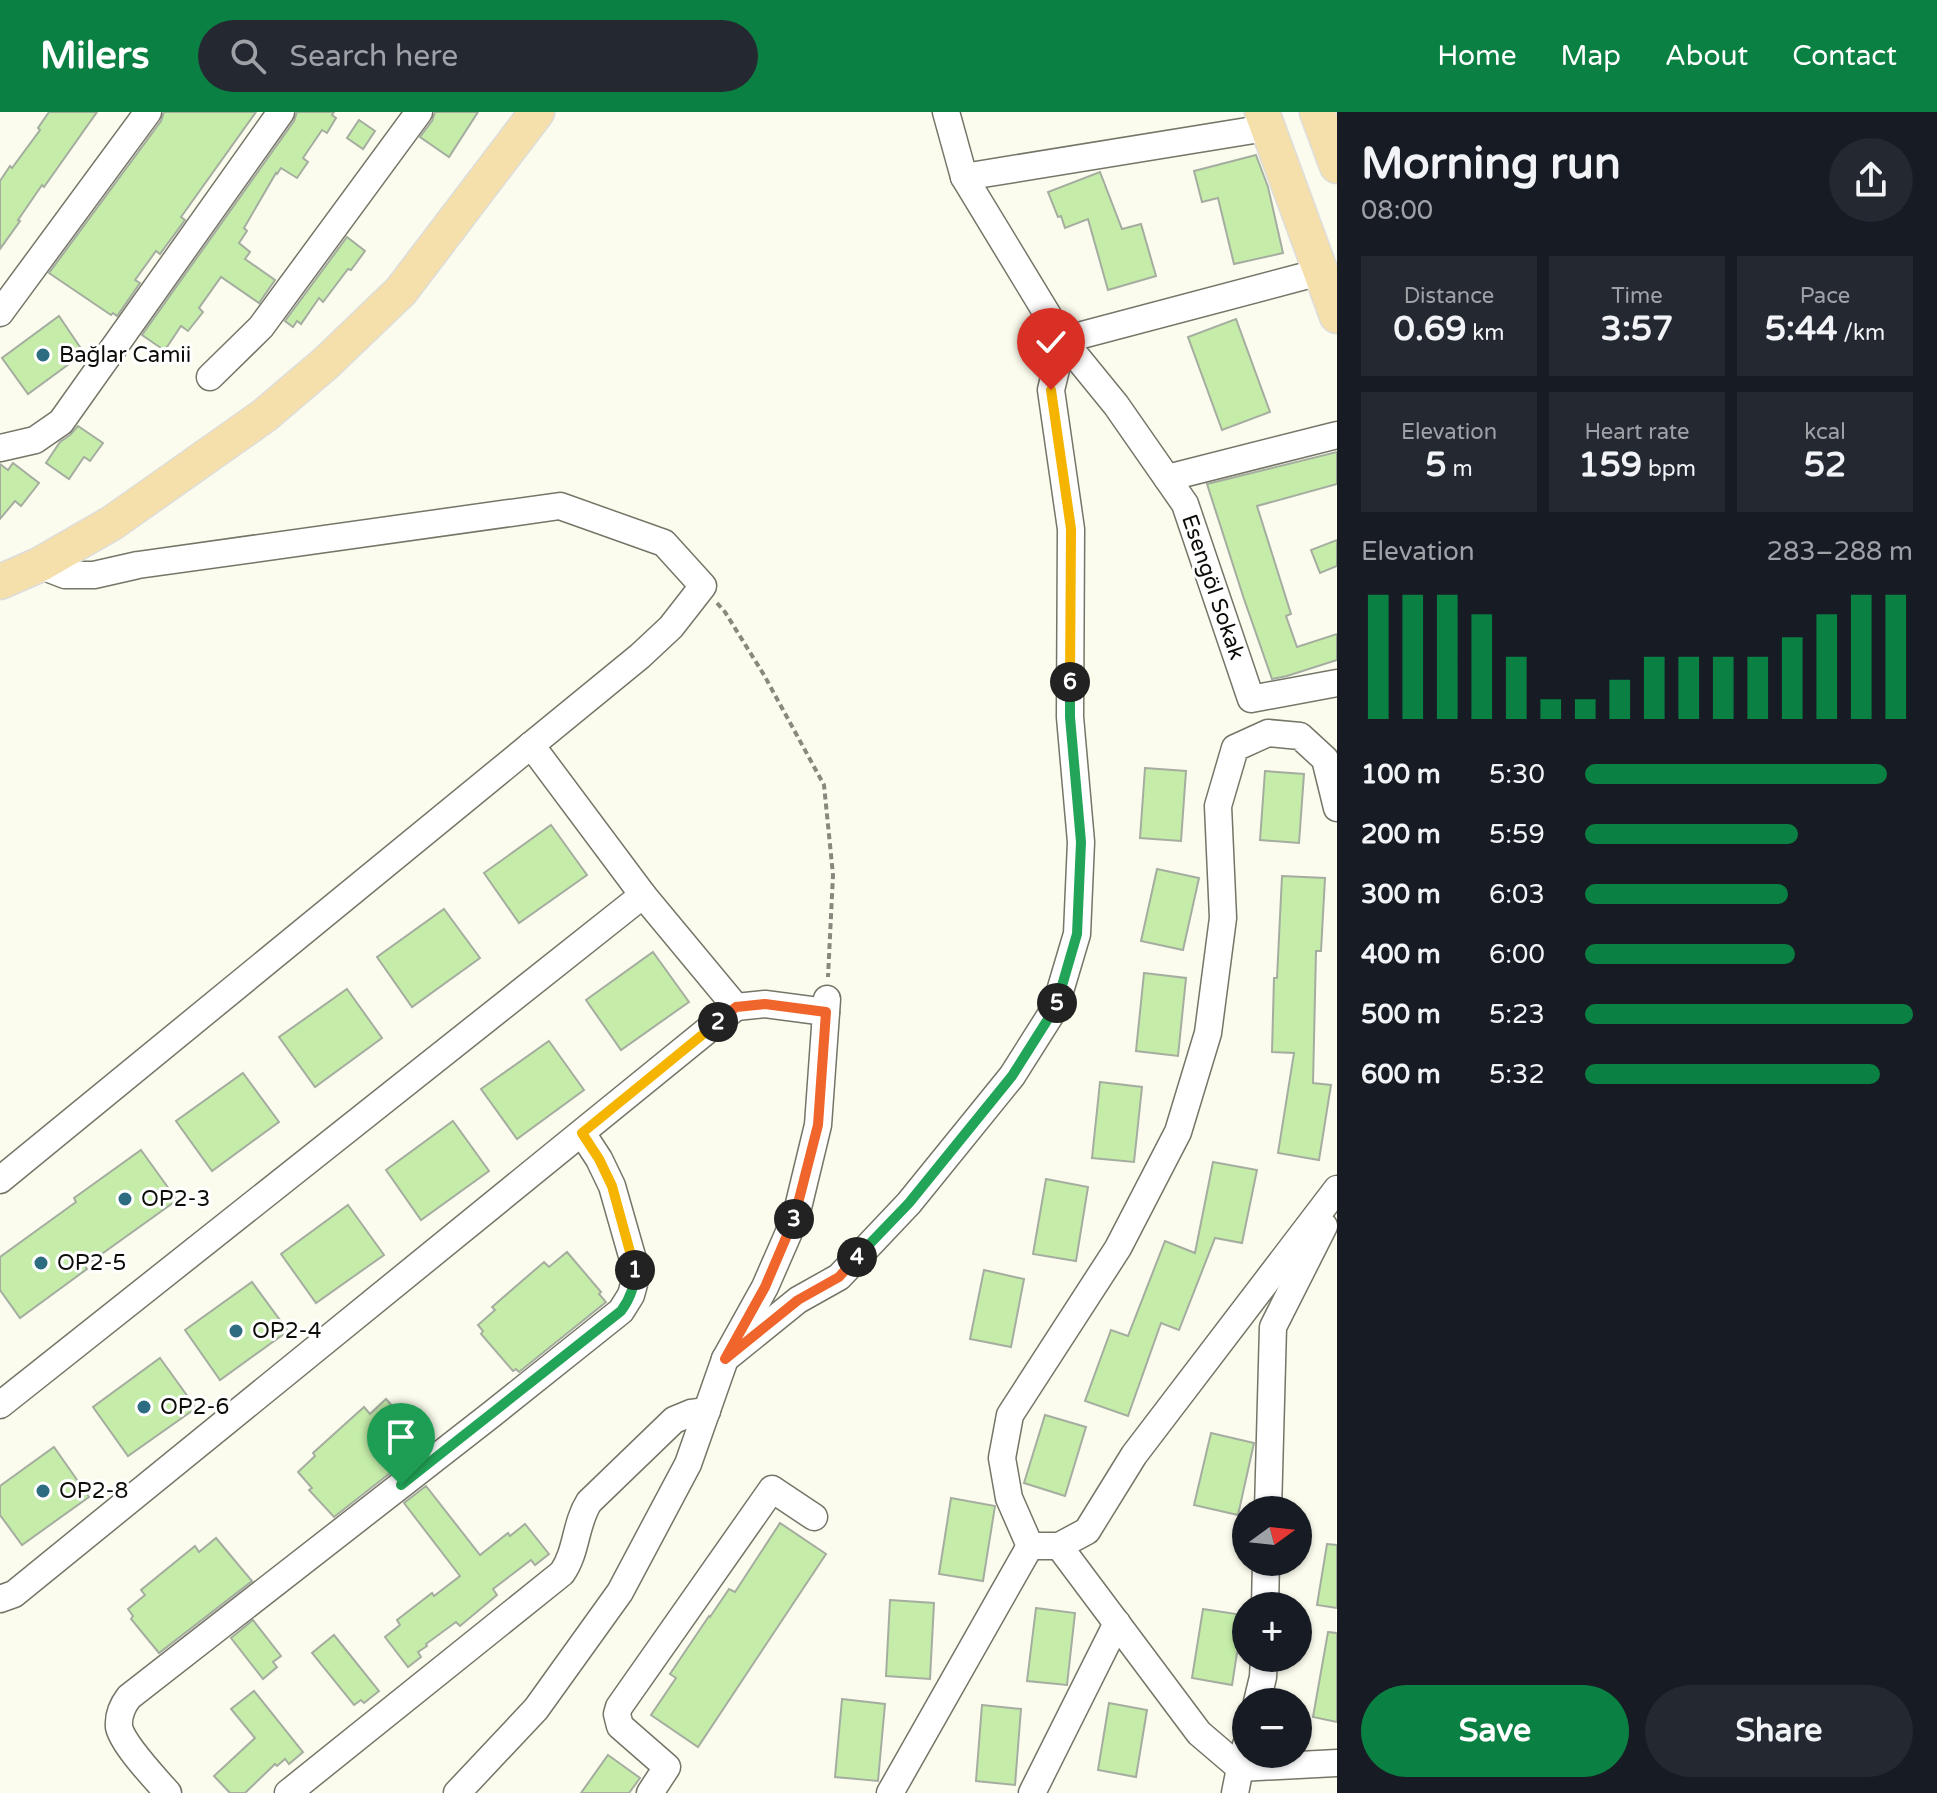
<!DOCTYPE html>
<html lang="en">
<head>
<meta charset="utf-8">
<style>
	:root { --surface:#171b24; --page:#242831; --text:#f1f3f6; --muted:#9ea1a6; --accent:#0b8043 }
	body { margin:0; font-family:"Varela Round",sans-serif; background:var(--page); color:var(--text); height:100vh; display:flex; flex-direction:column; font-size:30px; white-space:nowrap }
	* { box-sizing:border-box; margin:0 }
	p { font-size:26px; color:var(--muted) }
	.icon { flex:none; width:44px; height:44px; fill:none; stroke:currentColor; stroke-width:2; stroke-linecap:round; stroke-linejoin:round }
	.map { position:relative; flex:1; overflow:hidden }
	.details { display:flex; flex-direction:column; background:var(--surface); width:600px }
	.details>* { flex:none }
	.needle { width:52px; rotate:75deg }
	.fabs { position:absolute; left:1232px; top:1384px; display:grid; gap:16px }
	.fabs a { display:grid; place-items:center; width:80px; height:80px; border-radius:50%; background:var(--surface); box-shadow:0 2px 6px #0004; font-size:40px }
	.pin { position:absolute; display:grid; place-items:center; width:68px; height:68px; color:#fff; margin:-82px -34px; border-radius:50% 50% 50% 0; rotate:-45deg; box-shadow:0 0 8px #0007 }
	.pin .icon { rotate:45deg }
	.km { position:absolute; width:40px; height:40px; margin:-20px; border-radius:50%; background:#222; color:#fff; font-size:22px; line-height:40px; text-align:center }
	.round { display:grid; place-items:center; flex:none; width:84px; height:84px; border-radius:42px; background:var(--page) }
	.headline { display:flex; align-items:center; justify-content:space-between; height:136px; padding:0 24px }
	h1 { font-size:44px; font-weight:800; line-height:60px }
	.stats { display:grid; grid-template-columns:repeat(3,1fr); gap:12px; height:136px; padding:8px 24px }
	.stats div { display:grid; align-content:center; border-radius:0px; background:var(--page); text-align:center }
	.stats b { font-size:34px; font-weight:800 }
	.stats small { font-size:22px; font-weight:400 }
	.stats p { font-size:22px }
	.chart { height:224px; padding:16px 24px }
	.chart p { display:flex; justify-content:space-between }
	.chart svg { width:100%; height:144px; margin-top:8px; stroke:var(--accent); stroke-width:6 }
	.action { display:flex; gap:16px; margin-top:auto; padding:16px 24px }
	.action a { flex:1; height:92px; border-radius:48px; background:var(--accent); color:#fff; font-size:32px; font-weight:800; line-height:92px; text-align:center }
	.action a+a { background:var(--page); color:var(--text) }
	ul { padding:0 24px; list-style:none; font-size:26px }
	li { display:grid; grid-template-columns:128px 96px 1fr; align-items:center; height:60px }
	li i { height:20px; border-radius:10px; background:var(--accent) }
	header { display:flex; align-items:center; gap:48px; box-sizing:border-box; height:112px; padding:0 40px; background:var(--accent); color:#fff }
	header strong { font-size:38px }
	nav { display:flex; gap:44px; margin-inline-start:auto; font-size:28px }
	.search { width:560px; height:72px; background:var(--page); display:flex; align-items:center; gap:20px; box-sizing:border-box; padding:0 28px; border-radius:44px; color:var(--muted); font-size:30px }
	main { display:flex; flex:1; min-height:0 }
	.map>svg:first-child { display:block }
</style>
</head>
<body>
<header>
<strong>Milers</strong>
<div class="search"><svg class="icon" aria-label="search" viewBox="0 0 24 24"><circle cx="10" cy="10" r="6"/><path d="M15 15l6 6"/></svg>Search here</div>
<nav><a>Home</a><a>Map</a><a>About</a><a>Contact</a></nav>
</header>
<main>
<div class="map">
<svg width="1337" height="1681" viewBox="0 0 1337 1681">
	<rect width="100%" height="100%" fill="#fbfced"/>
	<!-- building -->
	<g fill="#c5eda9" stroke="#a5ada0" stroke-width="2">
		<polygon points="49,0 97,0 44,75 42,73 18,108 20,109 0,137 0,69 10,54 12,56 40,18 38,16"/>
		<polygon points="164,0 256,0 181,105 185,108 160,142 156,139 135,168 140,171 117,204 113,201 111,203 49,161 161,9"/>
		<polygon points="297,0 334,0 332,3 336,6 327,21 322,18 303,46 308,50 297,66 281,56 277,62 276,61 244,116 247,119 239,131 250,140 245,147 275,168 259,191 221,165 199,196 203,200 188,219 181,214 165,238 158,234 142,223 294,9"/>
		<polygon points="435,0 478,0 449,45 420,25 432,9"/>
		<polygon points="359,8 375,19 363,37 347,26"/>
		<polygon points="1256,43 1268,75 1283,141 1234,152 1218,86 1202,90 1194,59"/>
		<polygon points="1100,60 1122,117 1141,112 1156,164 1108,178 1088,107 1065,116 1061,104 1058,105 1048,80"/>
		<polygon points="347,125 365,139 351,158 348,157 323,190 319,186 301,212 297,209 293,215 285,209"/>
		<polygon points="59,204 84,241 28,282 2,246"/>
		<polygon points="1236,207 1270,300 1222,318 1188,225"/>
		<polygon points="78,314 103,331 90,349 84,345 69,367 46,351 60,330 70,323"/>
		<polygon points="1337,340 1337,372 1257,394 1291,502 1286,504 1297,535 1337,522 1337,548 1287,564 1272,567 1244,487 1207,372"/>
		<polygon points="13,351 39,371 21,394 15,389 0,407 0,352 8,358"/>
		<polygon points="1337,428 1337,454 1320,461 1311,438"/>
		<polygon points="1145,656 1186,659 1181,729 1140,726"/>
		<polygon points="1265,659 1304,662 1299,731 1260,728"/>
		<polygon points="551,713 587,763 519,811 484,761"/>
		<polygon points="1157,757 1199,766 1183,838 1141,829"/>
		<polygon points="1282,764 1325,766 1321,839 1316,839 1313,971 1331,973 1319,1048 1278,1041 1294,941 1272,940 1274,866 1277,866"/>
		<polygon points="444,797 480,846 412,895 377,845"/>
		<polygon points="653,840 689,890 621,938 586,888"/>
		<polygon points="1144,861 1186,866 1178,944 1136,939"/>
		<polygon points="347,877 382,926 315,975 279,925"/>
		<polygon points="549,929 584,978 517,1027 481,977"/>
		<polygon points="243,961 279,1010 212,1059 176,1009"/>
		<polygon points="1100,970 1142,975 1134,1050 1092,1046"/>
		<polygon points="453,1009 489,1059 421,1108 386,1058"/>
		<polygon points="141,1038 177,1088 85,1154 87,1157 20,1206 0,1178 0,1145 76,1090 74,1086"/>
		<polygon points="1213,1050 1257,1058 1242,1131 1215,1126 1179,1218 1161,1211 1128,1304 1085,1289 1111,1218 1128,1224 1165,1129 1195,1141"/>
		<polygon points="1046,1067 1088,1075 1076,1149 1033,1142"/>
		<polygon points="348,1093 384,1143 316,1191 281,1142"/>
		<polygon points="567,1140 601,1180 599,1182 606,1190 519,1260 516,1257 513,1259 481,1222 483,1219 478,1213 495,1198 492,1195 544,1150 549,1155"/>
		<polygon points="984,1158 1024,1167 1011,1235 970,1227"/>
		<polygon points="252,1170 288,1219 220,1268 185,1218"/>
		<polygon points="160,1246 196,1296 128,1344 93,1295"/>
		<polygon points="386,1287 422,1327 417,1331 422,1336 334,1405 309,1378 312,1376 298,1360 315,1344 313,1341 364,1295 370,1302"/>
		<polygon points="1045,1303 1086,1315 1065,1384 1024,1371"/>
		<polygon points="1211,1321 1254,1331 1238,1403 1194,1393"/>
		<polygon points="54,1335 89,1385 22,1433 0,1403 0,1374"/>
		<polygon points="426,1374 480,1443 508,1421 510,1424 525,1412 549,1442 535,1453 531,1448 493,1477 497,1483 460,1514 456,1510 426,1532 427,1534 418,1540 421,1545 408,1555 385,1525 400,1513 397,1508 432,1481 434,1484 460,1464 404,1391"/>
		<polygon points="951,1386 995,1394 983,1469 939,1462"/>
		<polygon points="780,1411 826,1442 698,1635 651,1603 676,1566 670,1562 709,1504 710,1505 729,1477 735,1480"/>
		<polygon points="216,1426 252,1469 159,1541 131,1507 133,1504 128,1497 145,1483 141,1478 195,1434 199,1440"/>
		<polygon points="1327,1432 1337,1433 1337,1496 1317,1493"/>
		<polygon points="890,1488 934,1491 930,1567 886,1564"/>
		<polygon points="1036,1496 1075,1501 1067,1573 1027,1569"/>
		<polygon points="1203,1497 1243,1503 1232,1573 1192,1566"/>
		<polygon points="253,1508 281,1544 273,1550 277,1555 263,1567 231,1526"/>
		<polygon points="1328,1520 1337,1521 1337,1610 1313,1605"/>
		<polygon points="334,1523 379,1579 364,1591 361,1588 354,1593 312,1541"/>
		<polygon points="254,1579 303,1640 289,1652 285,1647 277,1654 275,1652 245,1681 230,1681 214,1664 255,1626 231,1597"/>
		<polygon points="842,1587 885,1592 878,1669 835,1665"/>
		<polygon points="1109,1591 1147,1598 1136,1665 1098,1658"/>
		<polygon points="982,1593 1021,1597 1015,1673 976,1669"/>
		<polygon points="608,1643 640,1666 629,1681 581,1681"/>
	</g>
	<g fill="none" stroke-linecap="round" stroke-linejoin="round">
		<!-- minor casing -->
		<g stroke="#757568" stroke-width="29">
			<g id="minor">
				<polyline points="946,0 964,65 1063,228 1116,293 1185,392 1251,587 1337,571"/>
				<polyline points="964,65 1266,16"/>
				<polyline points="0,201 148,0"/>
				<polyline points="210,265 261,215 419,0"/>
				<polyline points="0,336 35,328 61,310 281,0"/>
				<polyline points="1167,366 1337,323"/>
				<polyline points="1337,696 1325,647 1300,624 1268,621 1235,636 1218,694 1223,806 1208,921 1178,1020 1118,1136 1010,1303 1002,1346 1009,1386 1030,1434 1059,1434 1087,1419 1134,1343 1337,1077"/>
				<polyline points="736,895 765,892 826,900"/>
				<polyline points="0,1068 640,544 671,515 703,474 664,431 560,394 138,453 94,463 65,463 39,453"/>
				<polyline points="725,1247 798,1188 839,1165 909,1091 1012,964 1055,896 1077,822 1081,730 1070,605 1071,417 1051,278 1063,228 1320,160"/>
				<polyline points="0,1293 643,783 531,633"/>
				<polyline points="1268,1398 1273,1215 1324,1114"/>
				<polyline points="1059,1434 1199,1621 1240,1656 1235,1681"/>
				<polyline points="0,1487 14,1482 736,895 643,783"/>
				<polyline points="1265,1494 1266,1450"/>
				<polyline points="1257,1590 1263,1565 1264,1546"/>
				<polyline points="1246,1633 1240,1656 1337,1651"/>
				<path d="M168 1681C155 1666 123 1633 119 1615 118 1603 122 1594 129 1585L492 1302 621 1199 631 1183 634 1172V1151L612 1074 599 1047 582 1021"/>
				<path d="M288 1681 562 1461C577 1440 575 1412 589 1390L674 1308 691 1301 707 1299"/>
				<polyline points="457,1681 536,1597 620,1480 688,1352 725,1247 765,1175 796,1104 818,1013 827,887"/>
				<polyline points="650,1681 667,1655 620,1614 617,1602 619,1595 772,1377 814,1405"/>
				<polyline points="890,1681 1030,1434"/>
				<polyline points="1032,1681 1117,1511"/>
			</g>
		</g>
		<!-- major casing -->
		<g stroke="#dddddc" stroke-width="37">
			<g id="major">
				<polyline points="1262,0 1337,204"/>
				<polyline points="1317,0 1337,54"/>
				<polyline points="0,470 39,453 112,411 265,303 326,251 401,179 537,0"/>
			</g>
		</g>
		<!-- path -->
		<polyline stroke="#87887e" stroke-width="4" stroke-dasharray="6 4" stroke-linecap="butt" points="717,491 725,500 764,563 824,673 833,763 828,865"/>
		<!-- minor -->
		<use href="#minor" stroke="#fff" stroke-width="26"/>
		<!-- major -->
		<use href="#major" stroke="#f5dfab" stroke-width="34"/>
	</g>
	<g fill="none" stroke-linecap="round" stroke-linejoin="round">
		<!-- split-1 casing -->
		<g stroke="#fff" stroke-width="16">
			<path id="split-1" d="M401 1373 621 1199C630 1187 635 1174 635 1158"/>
		</g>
		<!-- split-2 casing -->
		<g stroke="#fff" stroke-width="16">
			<polyline id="split-2" points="635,1158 612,1074 599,1047 582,1021 718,910"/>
		</g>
		<!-- split-3 casing -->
		<g stroke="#fff" stroke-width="16">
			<polyline id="split-3" points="718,910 736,895 765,892 826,900 818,1013 794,1107"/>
		</g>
		<!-- split-4 casing -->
		<g stroke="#fff" stroke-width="16">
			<polyline id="split-4" points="794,1107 765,1175 725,1247 798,1188 839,1165 857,1145"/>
		</g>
		<!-- split-5 casing -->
		<g stroke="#fff" stroke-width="16">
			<polyline id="split-5" points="857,1145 909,1091 1012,964 1055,896 1057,891"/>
		</g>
		<!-- split-6 casing -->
		<g stroke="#fff" stroke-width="16">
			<polyline id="split-6" points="1057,891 1077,822 1081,730 1070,605 1070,570"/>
		</g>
		<!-- split-7 casing -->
		<g stroke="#fff" stroke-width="16">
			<polyline id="split-7" points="1051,278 1071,417 1070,570"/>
		</g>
		<!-- split-1 -->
		<use href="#split-1" stroke="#22a559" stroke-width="10"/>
		<!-- split-2 -->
		<use href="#split-2" stroke="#f5b400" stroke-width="10"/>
		<!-- split-3 -->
		<use href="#split-3" stroke="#f0652b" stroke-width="10"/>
		<!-- split-4 -->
		<use href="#split-4" stroke="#f0652b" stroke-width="10"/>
		<!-- split-5 -->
		<use href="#split-5" stroke="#22a559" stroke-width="10"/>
		<!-- split-6 -->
		<use href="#split-6" stroke="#22a559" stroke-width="10"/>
		<!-- split-7 -->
		<use href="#split-7" stroke="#f5b400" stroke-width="10"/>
	</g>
	<!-- markers -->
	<g fill="#2e6c82" stroke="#fff" stroke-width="3">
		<circle cx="43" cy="243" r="8"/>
		<circle cx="125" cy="1087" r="8"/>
		<circle cx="41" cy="1151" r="8"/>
		<circle cx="236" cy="1219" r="8"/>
		<circle cx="144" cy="1295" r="8"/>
		<circle cx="43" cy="1379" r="8"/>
	</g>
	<g text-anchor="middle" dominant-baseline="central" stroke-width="6" stroke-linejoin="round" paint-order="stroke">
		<!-- poi labels -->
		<g font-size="22" fill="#0c0d08" stroke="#fff" text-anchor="start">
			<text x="59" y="243">Bağlar Camii</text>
			<text x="141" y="1087">OP2-3</text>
			<text x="57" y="1151">OP2-5</text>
			<text x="252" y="1219">OP2-4</text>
			<text x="160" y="1295">OP2-6</text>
			<text x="59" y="1379">OP2-8</text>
		</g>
		<!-- street labels -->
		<g font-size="22" fill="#0c0d08" stroke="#fff">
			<text transform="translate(1213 475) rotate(71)">Esengöl Sokak</text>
		</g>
	</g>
</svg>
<div class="fabs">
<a><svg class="needle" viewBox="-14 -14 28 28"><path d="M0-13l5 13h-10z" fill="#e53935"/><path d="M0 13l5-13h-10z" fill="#9ea1a6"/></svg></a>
<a>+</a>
<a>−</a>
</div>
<div class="pin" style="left:401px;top:1373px;background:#1e9e55"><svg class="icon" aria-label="arrive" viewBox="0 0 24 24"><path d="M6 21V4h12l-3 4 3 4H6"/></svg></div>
<div class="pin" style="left:1051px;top:278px;background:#d93025"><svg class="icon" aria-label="check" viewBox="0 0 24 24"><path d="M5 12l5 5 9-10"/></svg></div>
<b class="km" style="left:635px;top:1158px">1</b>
<b class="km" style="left:718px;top:910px">2</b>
<b class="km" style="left:794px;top:1107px">3</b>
<b class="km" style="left:857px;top:1145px">4</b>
<b class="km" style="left:1057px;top:891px">5</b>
<b class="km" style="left:1070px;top:570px">6</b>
</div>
<section class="details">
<div class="headline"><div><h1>Morning run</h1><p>08:00</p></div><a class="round"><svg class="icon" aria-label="share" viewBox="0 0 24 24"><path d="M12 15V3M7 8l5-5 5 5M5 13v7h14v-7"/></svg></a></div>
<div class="stats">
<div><p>Distance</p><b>0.69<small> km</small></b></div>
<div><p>Time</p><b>3:57</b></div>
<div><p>Pace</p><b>5:44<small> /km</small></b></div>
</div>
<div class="stats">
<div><p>Elevation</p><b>5<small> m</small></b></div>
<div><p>Heart rate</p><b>159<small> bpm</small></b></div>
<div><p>kcal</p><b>52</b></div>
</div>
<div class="chart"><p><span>Elevation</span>283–288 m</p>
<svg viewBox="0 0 160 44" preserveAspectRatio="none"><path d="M5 44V6M15 44V6M25 44V6M35 44V12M45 44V25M55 44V38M65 44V38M75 44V32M85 44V25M95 44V25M105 44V25M115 44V25M125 44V19M135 44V12M145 44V6M155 44V6"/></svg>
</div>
<ul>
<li><b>100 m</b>5:30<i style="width:92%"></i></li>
<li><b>200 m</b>5:59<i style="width:65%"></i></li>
<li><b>300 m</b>6:03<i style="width:62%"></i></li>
<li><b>400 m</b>6:00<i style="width:64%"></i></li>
<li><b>500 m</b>5:23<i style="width:100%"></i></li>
<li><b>600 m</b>5:32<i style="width:90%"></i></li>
</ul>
<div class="action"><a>Save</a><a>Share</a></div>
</section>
</main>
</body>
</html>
